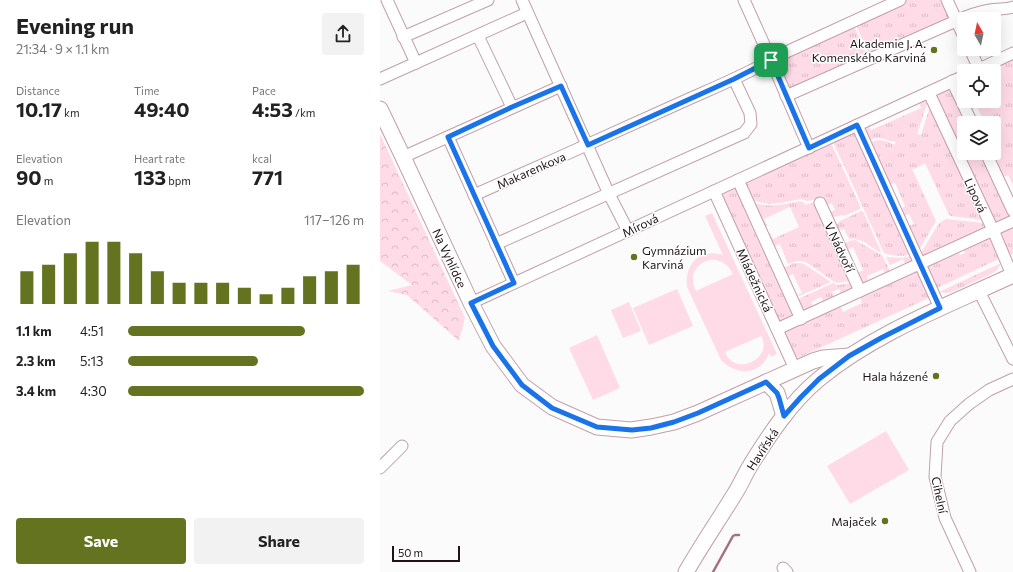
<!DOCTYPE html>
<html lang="en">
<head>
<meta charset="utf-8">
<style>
	:root { --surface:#fff; --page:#f2f2f2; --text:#222; --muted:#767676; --accent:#64731f }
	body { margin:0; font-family:Commissioner,sans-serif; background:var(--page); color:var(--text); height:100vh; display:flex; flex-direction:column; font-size:15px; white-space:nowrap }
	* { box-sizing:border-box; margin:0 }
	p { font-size:13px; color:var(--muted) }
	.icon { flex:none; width:22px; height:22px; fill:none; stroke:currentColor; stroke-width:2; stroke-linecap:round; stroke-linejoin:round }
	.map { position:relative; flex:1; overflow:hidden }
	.drawer { display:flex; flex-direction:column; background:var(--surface); width:380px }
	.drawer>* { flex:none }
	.needle { width:26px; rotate:351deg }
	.controls { position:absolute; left:577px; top:12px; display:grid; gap:8px }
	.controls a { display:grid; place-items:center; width:44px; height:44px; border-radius:4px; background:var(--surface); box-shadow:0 4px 16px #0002; font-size:20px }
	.scale { position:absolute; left:12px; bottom:10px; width:68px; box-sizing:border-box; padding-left:4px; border:2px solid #1f1317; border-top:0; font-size:11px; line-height:14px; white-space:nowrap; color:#1f1317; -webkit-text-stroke:3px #fff; paint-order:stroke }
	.pin { position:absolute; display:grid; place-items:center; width:34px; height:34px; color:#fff; margin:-17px; border-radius:8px; box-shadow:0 2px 6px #0006 }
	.round { display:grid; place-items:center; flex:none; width:42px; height:42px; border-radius:4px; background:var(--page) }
	.summary { display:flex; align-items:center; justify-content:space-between; height:68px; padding:0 16px }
	h1 { font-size:22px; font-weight:700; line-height:30px }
	.metrics { display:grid; grid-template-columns:repeat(3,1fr); gap:6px; height:68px; padding:4px 16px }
	.metrics div { display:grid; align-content:center }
	.metrics b { font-size:20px; font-weight:700 }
	.metrics small { font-size:11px; font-weight:400 }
	.metrics p { font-size:11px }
	.chart { height:112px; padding:8px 16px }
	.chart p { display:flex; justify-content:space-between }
	.chart svg { width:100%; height:72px; margin-top:4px; stroke:var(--accent); stroke-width:6 }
	.button { display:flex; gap:8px; margin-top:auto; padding:8px 16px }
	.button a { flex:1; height:46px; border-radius:4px; background:var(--accent); color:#fff; font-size:16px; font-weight:700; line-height:46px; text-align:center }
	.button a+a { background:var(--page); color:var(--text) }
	ul { padding:0 16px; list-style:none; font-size:13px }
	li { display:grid; grid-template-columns:64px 48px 1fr; align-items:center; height:30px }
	li i { height:10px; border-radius:5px; background:var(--accent) }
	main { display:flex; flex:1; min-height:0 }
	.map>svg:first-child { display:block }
</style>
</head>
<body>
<main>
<section class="drawer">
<div class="summary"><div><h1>Evening run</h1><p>21:34 · 9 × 1.1 km</p></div><a class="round"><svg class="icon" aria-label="share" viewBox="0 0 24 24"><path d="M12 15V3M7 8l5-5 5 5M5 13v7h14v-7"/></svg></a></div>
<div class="metrics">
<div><p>Distance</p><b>10.17<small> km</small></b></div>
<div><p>Time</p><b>49:40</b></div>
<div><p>Pace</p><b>4:53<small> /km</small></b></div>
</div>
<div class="metrics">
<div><p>Elevation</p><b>90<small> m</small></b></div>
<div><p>Heart rate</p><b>133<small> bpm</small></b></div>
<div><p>kcal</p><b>771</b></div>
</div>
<div class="chart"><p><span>Elevation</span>117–126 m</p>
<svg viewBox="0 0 160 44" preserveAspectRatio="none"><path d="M5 44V24M15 44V20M25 44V13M35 44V6M45 44V6M55 44V13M65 44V24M75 44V31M85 44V31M95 44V31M105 44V34M115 44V38M125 44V34M135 44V27M145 44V24M155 44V20"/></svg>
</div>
<ul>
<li><b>1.1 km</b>4:51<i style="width:75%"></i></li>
<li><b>2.3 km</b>5:13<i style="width:55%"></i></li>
<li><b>3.4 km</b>4:30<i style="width:100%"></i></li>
</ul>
<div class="button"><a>Save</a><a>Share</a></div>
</section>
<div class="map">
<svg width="633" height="572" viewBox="0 0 633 572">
	<defs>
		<pattern id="grass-tufts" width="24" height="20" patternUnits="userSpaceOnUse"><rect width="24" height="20" fill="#ffdbe8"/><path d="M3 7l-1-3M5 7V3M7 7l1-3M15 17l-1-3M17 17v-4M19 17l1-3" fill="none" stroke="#dabbc6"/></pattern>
		<pattern id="forest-crowns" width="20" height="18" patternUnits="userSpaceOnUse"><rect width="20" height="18" fill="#ffdbe8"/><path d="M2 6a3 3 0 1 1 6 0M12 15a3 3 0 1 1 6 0" fill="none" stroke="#dabbc6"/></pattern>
	</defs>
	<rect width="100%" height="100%" fill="#fbfbfb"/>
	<!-- grass -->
	<g fill="url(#grass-tufts)">
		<polygon points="526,0 561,0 570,20 490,56 475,23"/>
		<polygon points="473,24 488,57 410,92 397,63 399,59"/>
		<polygon points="633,57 633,185 628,175 622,178 610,153 614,153 614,151 617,150 614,143 614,123 605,123 597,107 590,110 584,101 614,101 614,71 603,71"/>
		<polygon points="569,88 572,90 590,123 584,123 584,153 604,153 630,213 629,217 617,224 614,223 556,99 559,92"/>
		<path d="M542 100 547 102V104L537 134 541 135 550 106 602 220 571 216 569 215 545 163 537 168 532 169 533 171 556 221 539 250 529 226 534 224 529 214 524 216 523 215 520 210 525 206 515 183 509 185 490 142C499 139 506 140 514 145L516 142C505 141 501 135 490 140L485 132 487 126H489L491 130 541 108 539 102Z"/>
		<path d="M471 133 475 134 531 254C523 257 512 256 504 253L453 142Z"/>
		<polygon points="451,143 481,208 480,209 464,216 463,215 454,217 447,213 455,210 452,203 444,206 440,201 433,200 427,201 421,199 400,203 389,204 383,203 371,200 365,184 366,182"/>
		<polygon points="351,188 357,189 414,316 402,323 399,322 341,197 342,193"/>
		<path d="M420 201 424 203 426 205 433 202 434 205 438 204 472 281 456 283 426 262 417 261 408 264 400 244 393 247 387 233H390L393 239 419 227 410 207 384 219 387 225 385 227 371 202C389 208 402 205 420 201Z"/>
		<path d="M481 211H483L501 252H499C490 246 480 237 469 239L464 229 458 231 455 226 460 221Z"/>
		<polygon points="566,219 603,223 604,225 603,229 543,256 540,254 542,251 559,223"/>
		<polygon points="633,224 633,254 627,257 618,231"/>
		<polygon points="609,238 611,239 621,258 555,289 547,267 549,263 577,249 580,255 585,253 582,247"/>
		<polygon points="475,240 498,253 502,255 511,273 506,275 503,269 487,276 489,283 482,286 477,273 483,270 473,247 467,250 462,244 470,241"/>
		<polygon points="533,255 533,262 526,266 523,259 510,265 506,257 523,258"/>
		<polygon points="414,263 420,263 424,264 451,282 414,298 416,296 422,293 413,274 407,277 401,269"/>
		<polygon points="621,263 617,270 613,273 572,292 566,293 559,292"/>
		<polygon points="530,271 538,271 550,295 549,298 418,358 412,354 403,332 460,306 463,312 482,303 480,296"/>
		<polygon points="453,283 457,285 472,283 475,287 463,297 459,289 452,292 455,298 444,304 441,297 431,302 434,308 423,312 416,300"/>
	</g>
	<!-- forest -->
	<polygon fill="url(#forest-crowns)" points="0,134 85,318 79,341 27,295 8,291 32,285 0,261"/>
	<!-- pitch -->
	<g fill="#ffdbe8" fill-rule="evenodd">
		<path d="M332 213 397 354 391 357 389 353C381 376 356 376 341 360L307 287C304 264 320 248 343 255L325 216ZM329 260C340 259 348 264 353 274L316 291C309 277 314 265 329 260ZM381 336C394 358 355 378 345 352Z"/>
		<polygon points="297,289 313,326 269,345 253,308"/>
		<polygon points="249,302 261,331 243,338 231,310"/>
		<polygon points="217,335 240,388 213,400 189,348"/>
		<polygon points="506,431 529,470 470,504 447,466"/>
	</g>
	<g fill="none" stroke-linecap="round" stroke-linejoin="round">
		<!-- stream -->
		<polyline stroke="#a37084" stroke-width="2.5" points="333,572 353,536 355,535 359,535"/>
		<!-- street casing -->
		<g stroke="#c19fab" stroke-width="13">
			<g id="street">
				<polyline points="7,0 36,63"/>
				<polyline points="142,0 229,194 248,231"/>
				<polyline points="364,0 391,60 429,148"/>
				<polyline points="567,0 584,37"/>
				<polyline points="98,36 132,107"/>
				<polyline points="23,37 108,0"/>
				<polyline points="590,49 599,69"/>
				<polyline points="595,71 633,53"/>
				<polyline points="0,79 147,13"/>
				<polyline points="572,81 592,123"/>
				<polyline points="549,93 613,230 632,275"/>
				<path d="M406 96 576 21C587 16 598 12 610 10 618 8 626 10 633 7"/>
				<polyline points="477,125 560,308"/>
				<polyline points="68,137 134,283"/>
				<polyline points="606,153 633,211"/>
				<polyline points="23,157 181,86"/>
				<polyline points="358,180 421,319"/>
				<polyline points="334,191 415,369"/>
				<path d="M94 195C160 166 225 137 291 107 328 90 367 75 402 54L520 0"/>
				<polyline points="440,203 480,291"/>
				<polyline points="116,244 364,133 371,124 370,113 354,79"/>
				<polyline points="599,291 633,359"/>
				<polyline points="91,303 584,76"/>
				<polyline points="397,329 633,221"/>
				<polyline points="0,468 22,446"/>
				<polyline points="403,568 407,572"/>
				<polyline points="590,572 565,518 555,477 557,442 570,421 589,404 609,390 633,379"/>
			</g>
		</g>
		<!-- secondary casing -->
		<g stroke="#c19fab" stroke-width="17">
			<g id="secondary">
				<polyline points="0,109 23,157 91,303 113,346 142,385 172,407 217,427 251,430 271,427 294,422 318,413 433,361 443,358 469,356"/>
				<polyline points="386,382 397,393 404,416"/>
				<path d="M306 572C321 546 338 521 354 495 360 486 364 476 370 466 389 435 411 402 439 379 494 333 569 305 633 275"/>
			</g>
		</g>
		<!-- street -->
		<use href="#street" stroke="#fff" stroke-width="11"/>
		<!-- secondary -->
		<use href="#secondary" stroke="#fff" stroke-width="15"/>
	</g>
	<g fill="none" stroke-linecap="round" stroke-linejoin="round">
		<!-- route casing -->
		<g stroke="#fff" stroke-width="8">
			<polygon id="route" points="391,60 429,148 477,125 560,308 501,338 469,356 439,379 421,397 404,416 399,398 397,393 386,382 318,413 294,422 271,428 252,430 217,427 172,408 142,385 113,346 91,303 134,283 68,137 132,107 181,86 208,145 354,79"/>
		</g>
		<!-- route -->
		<use href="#route" stroke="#1a73e8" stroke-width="5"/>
	</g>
	<!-- markers -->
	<g fill="#64731f" stroke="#fff" stroke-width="1.5">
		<circle cx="554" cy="50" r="4"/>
		<circle cx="254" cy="257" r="4"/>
		<circle cx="556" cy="376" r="4"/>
		<circle cx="505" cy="521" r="4"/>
	</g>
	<g text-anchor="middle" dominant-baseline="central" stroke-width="3" stroke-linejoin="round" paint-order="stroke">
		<!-- poi labels -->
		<g font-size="12" fill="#1f1317" stroke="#fff" text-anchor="end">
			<text x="546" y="43">Akademie J. A.<tspan x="546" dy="14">Komenského Karviná</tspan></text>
			<text x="262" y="250" text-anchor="start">Gymnázium<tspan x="262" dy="14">Karviná</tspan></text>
			<text x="548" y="376">Hala házené</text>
			<text x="497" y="521">Majaček</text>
		</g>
		<!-- street labels -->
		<g font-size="12" fill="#1f1317" stroke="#fff">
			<text transform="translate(151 170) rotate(-24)">Makarenkova</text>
			<text transform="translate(596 195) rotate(65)">Lipová</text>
			<text transform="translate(260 225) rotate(-25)">Mírová</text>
			<text transform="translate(460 247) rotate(65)">V Nádvoří</text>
			<text transform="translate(70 258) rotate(65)">Na Vyhlídce</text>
			<text transform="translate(375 280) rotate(65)">Mládežnická</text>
			<text transform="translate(382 449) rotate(-57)">Havířská</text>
			<text transform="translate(560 495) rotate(78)">Cihelní</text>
		</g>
	</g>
</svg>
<div class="controls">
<a><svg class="needle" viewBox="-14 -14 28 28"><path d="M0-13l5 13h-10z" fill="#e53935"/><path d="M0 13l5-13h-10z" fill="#767676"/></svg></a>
<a><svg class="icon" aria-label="locate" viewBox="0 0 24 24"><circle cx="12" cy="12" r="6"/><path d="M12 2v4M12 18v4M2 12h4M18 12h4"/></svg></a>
<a><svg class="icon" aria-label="layers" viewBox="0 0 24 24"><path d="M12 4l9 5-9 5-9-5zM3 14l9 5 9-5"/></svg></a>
</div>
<div class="scale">50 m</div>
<div class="pin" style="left:391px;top:60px;background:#1e9e55"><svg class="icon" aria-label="arrive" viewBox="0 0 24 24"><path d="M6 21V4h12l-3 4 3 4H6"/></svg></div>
</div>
</main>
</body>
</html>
